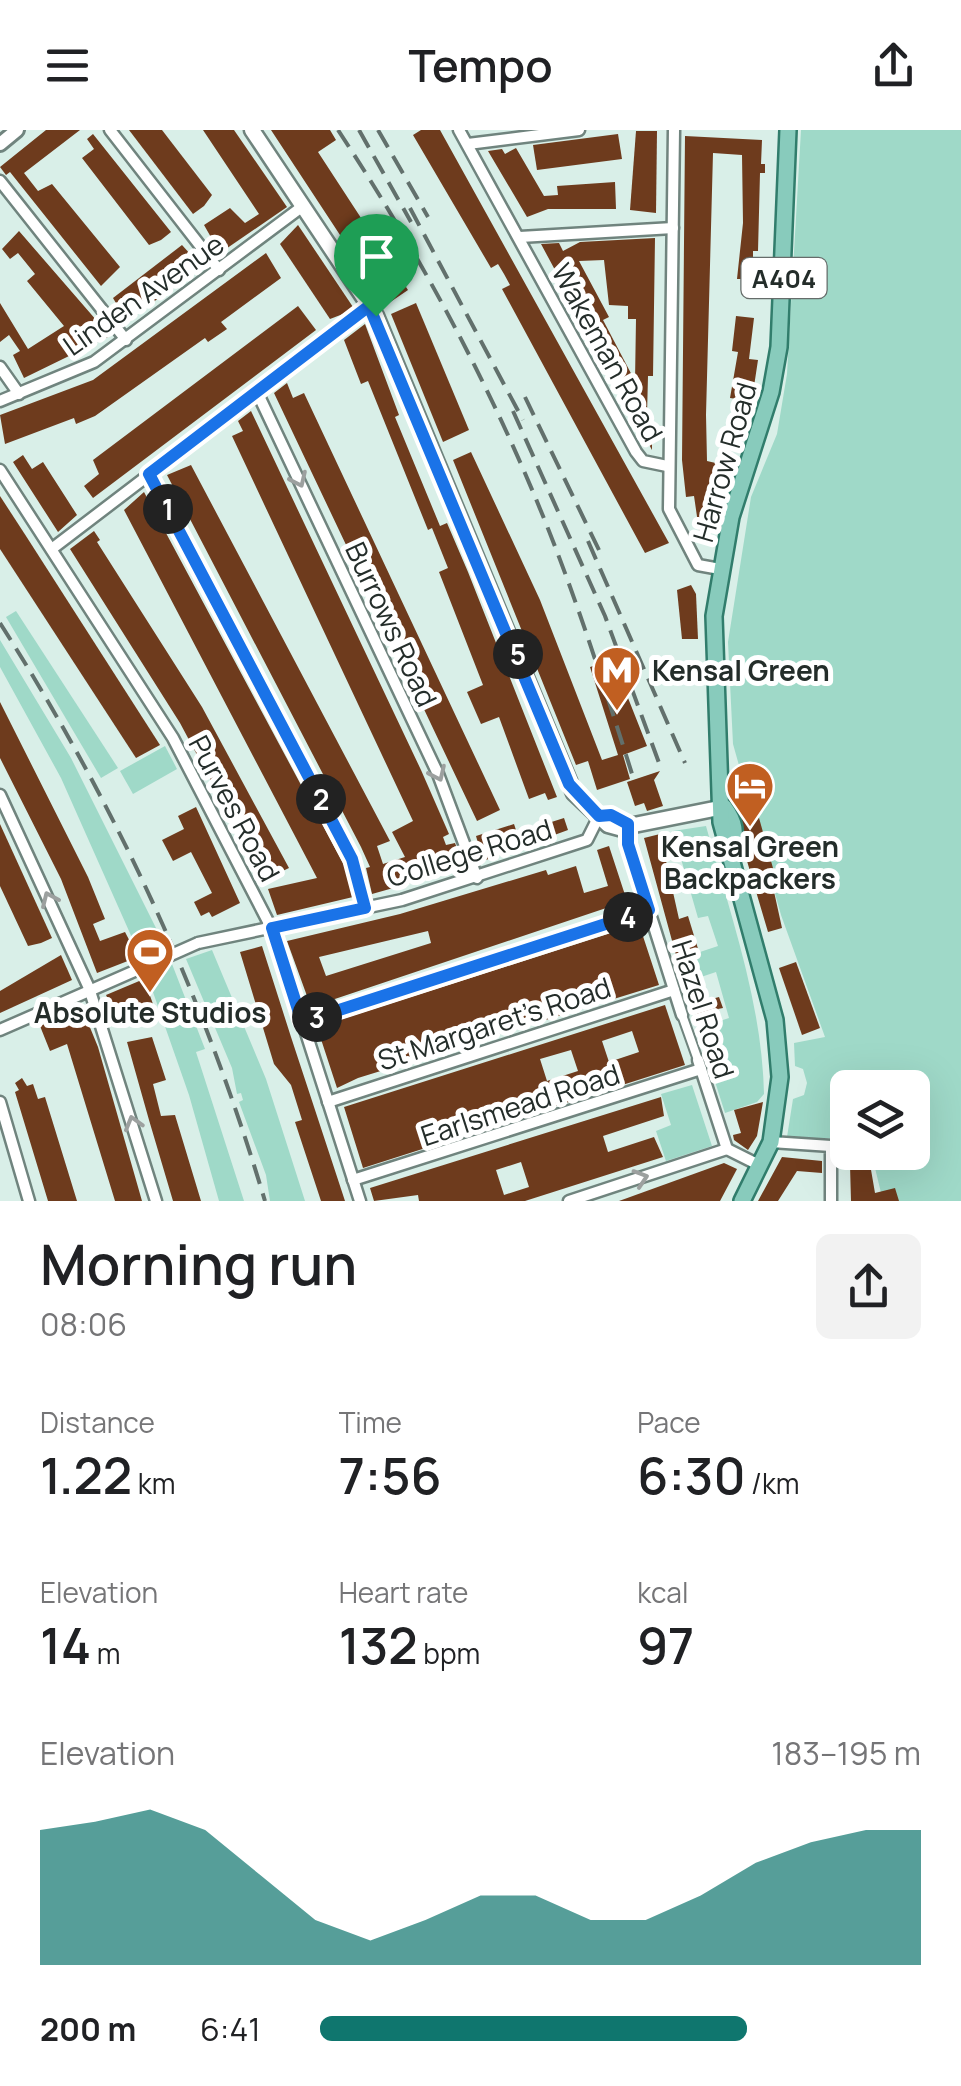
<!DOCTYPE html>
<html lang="en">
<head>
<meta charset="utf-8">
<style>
	:root { --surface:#fff; --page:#f2f2f2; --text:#202124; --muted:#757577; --accent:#0f766e }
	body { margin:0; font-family:Manrope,sans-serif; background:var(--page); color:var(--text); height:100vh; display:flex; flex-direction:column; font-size:38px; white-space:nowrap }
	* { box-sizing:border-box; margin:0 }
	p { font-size:32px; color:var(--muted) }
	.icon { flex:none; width:55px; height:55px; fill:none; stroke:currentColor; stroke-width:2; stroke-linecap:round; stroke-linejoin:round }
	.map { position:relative; height:1071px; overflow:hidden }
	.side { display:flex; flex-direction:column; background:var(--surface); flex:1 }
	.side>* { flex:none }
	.controls { position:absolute; left:830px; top:940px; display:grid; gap:20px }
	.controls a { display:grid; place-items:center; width:100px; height:100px; border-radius:15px; background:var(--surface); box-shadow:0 10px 40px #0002; font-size:50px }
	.pin { position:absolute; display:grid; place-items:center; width:85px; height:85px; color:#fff; margin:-102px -42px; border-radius:50% 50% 50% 0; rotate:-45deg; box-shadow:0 0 10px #0007 }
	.pin .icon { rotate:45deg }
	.km { position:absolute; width:50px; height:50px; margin:-25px; border-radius:50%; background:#222; color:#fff; font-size:28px; line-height:50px; text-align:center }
	.round { display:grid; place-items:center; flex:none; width:105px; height:105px; border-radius:15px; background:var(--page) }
	.headline { display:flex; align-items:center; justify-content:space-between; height:170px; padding:0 40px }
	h1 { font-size:55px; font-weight:600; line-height:75px }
	.figures { display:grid; grid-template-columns:repeat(3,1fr); gap:15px; height:170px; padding:10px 40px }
	.figures div { display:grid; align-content:center }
	.figures b { font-size:50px; font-weight:600 }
	.figures small { font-size:28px; font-weight:400 }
	.figures p { font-size:28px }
	.chart { height:280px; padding:20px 40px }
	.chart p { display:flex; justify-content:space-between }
	.chart svg { width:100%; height:180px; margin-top:10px; fill:var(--accent); opacity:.7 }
	ul { padding:0 40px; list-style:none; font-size:32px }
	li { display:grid; grid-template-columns:160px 120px 1fr; align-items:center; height:75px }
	li i { height:25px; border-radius:12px; background:var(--accent) }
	header { display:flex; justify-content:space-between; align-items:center; height:130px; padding:0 40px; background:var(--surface); font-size:45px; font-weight:600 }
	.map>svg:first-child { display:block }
</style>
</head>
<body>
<header><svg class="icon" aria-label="menu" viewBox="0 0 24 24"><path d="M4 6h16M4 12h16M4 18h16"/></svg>Tempo<svg class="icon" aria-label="share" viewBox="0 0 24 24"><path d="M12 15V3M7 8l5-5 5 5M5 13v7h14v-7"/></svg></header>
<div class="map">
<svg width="961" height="1071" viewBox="0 0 961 1071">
	<rect width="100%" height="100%" fill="#d9efe8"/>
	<!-- green -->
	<g fill="#9fd9c8" fill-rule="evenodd">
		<path d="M801 0H961V1071H883L875 1038 839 1025V1009L787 1007 793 969 804 965 807 953 803 939 795 936 794 913 825 907 781 785 733 614 728 512 751 367 777 304 787 244ZM848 958H912V1022H848Z"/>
		<polygon points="16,481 118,638 101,648 6,487"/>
		<polygon points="0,510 71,628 166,818 141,828 61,648 0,537"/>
		<polygon points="165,616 177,639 133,664 120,641"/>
		<path d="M706 696C730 784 762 872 764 964L757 972 725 983 698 898 729 888 716 842 683 853 676 830 718 816 708 786 698 788 673 701Z"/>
		<polygon points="212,820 266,949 305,1071 270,1071 266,1045 239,972 243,970 241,963 237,964 232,938 186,829"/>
		<polygon points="172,834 205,919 196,922 244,1071 219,1071 189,965 147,845"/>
		<polygon points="692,955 712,1016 666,1031 656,1001 671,995 661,964"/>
	</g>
	<!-- building -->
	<g fill="#6e3b1d" fill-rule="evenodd">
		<polygon points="46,0 80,0 24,43 38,61 52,54 120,137 101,156 10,42 6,45 0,37"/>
		<polygon points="129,0 162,0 212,65 204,76 193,84"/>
		<polygon points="203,0 234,0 287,77 220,123 204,95 230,78 245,93 259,84"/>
		<polygon points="271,0 330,0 336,10 318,22 408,160 386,175"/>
		<polygon points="421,0 440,0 669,413 645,423 502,159 510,155 504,144 498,134 491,138 413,5"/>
		<polygon points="636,1 657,1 656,83 630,80"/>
		<polygon points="93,4 171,102 161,110 149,115 82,28 94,19 87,9"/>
		<polygon points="618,4 622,29 537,40 533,15"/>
		<polygon points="685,6 762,10 761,34 765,34 765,43 760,43 758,121 753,121 753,149 737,149 743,93 742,25 713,23 706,285 707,331 720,334 723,357 705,410 700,407 694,366 686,367 682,330"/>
		<polygon points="516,18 544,66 558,65 557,56 615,52 616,79 548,79 527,87 488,21 502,19 505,24"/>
		<polygon points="298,95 353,177 343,184 330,189 280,114"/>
		<polygon points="19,101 110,206 24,248 13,225 20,221 9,205 0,212 0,173 28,219 64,196 27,151 35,144 18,123 10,129 2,119"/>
		<path d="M655 108 653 246H648L647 285H652V320L541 114 559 113 563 121 580 112ZM604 130 609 175 628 176V189H636L635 251 603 190 609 187 579 131Z"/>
		<polygon points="182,115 201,136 127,192 113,168"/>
		<polygon points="266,123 281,148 221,192 227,199 208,212 205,208 95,286 76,294 74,288 5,314 0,285 93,250"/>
		<polygon points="416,173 469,300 443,312 391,184"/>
		<polygon points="298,176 316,200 93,368 84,356 99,344 93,330"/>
		<polygon points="736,186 754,188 749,229 758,230 753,263 745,262 744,270 730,268 738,222 732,221"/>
		<polygon points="365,194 399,285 395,287 440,396 447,393 468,442 557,667 548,670 545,663 529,669 499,587 481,594 467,562 483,555 439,442 448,438 432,398 428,400 368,251 361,254 344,210"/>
		<polygon points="287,253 293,268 304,263 500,680 477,691 274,263"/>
		<polygon points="251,281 421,640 449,704 443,707 446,715 455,713 464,738 372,764 366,738 370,737 361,717 167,345 191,335 390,711 377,716 383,734 405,727 392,702 413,691 232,306 243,301 238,291"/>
		<polygon points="471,322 540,470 602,630 618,625 590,537 613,530 647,616 623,625 630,649 597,660 588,631 576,635 453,330"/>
		<polygon points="23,325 32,339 43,332 77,385 58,402 13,332"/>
		<polygon points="144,362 345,737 353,767 277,785 268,759 317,748 124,380"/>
		<polygon points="0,366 26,406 160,615 136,628 0,419"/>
		<polygon points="94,401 100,410 97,412 202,577 289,738 264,750 180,593 70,419"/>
		<polygon points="691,455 696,464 698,509 682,509 677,460"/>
		<polygon points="0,572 88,747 105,789 93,794 100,811 125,802 138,827 97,843 61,749 0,628"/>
		<polygon points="660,641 654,650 663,676 647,681 644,673 635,676 627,652"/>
		<polygon points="754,670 778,756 773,757 782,798 768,802 747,731 739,672"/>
		<polygon points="196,677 240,773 212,787 209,782 201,786 194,772 212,763 191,722 173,731 162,710 184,699 178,686"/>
		<polygon points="564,688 568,700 483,731 476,706 514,694 517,703"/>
		<polygon points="0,694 52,808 41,813 28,816 0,756"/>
		<polygon points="660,704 679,789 688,786 699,822 677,829 644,708"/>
		<path d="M609 716 627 771 311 877 287 811 400 784 546 740 548 745 576 736 584 763 608 756 597 720ZM428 801 431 813 326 846 319 827Z"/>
		<polygon points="639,794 659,855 358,948 337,958 317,897"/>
		<polygon points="262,816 291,907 345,1071 321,1071 295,992 302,990 291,955 274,934 240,822"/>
		<polygon points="61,825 72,850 0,883 0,861"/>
		<polygon points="796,832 820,898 802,905 779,838"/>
		<polygon points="700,847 708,870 719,867 723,878 718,879 721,889 699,896 686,852"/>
		<polygon points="144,849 153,874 118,889 106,865"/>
		<path d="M665 875 685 935 363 1038 344 977ZM632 901 639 922 609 932 602 911ZM571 920 578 941 547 951 540 929Z"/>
		<polygon points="82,878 98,917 142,1071 115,1071 67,914 50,921 40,896"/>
		<polygon points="152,907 166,950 153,954 161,986 175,985 201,1071 173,1071 149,990 127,912"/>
		<polygon points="22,948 27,956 33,954 38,969 45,967 77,1071 48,1071 15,962 19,960 15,953"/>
		<path d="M661 967 664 986 603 1006 608 1022 654 1007 663 1027 525 1071H419L418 1065 374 1071 370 1058ZM521 1032 529 1057 504 1065 496 1040Z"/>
		<polygon points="763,972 757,1006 748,1020 734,1010 733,1005 741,1003 734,980"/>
		<polygon points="782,1027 822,1031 822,1043 797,1041 778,1071 758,1071"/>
		<polygon points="724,1033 737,1039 720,1071 619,1071"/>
		<polygon points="870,1034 875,1063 895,1058 899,1071 851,1071 850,1035"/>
	</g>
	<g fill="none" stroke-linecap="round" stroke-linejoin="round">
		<!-- pedestrian casing -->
		<g stroke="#70847e" stroke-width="12">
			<polyline id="pedestrian" points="682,885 698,930"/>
		</g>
		<!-- minor casing -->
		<g stroke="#70847e" stroke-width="15">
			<g id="minor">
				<polyline points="110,0 219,140"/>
				<polyline points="459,0 636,322 643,331 667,336"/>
				<polyline points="674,0 669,379 698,435 720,439"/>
				<polyline points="468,14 579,0"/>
				<polyline points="0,51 126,210"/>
				<polyline points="520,107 673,98"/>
				<polyline points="0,237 19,264"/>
				<polyline points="257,262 438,644 477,748"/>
				<polyline points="0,271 94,232 303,76"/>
				<polyline points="0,340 173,608 274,803 360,1071"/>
				<polyline points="149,345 352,729 365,778"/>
				<polyline points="53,418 369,177"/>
				<polyline points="0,665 89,858 156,1071"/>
				<polyline points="628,694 628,714 682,885"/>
				<polyline points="198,813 402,770 587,710 599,686"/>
				<polyline points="302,892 649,780"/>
				<polyline points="0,900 162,829"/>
				<polyline points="698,930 727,1019"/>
				<polyline points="0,972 29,1071"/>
				<polyline points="328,972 674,860"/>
				<polyline points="771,1012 831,1016 831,1071"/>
				<polyline points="727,1019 759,1035"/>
				<polyline points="353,1050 701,939"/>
				<polyline points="569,1071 727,1019"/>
			</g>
		</g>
		<!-- tertiary casing -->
		<g stroke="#70847e" stroke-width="18">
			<polyline id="tertiary" points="0,14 17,0"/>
		</g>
		<!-- secondary casing -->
		<g stroke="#70847e" stroke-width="19">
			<polyline id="secondary" points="252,0 376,186 574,663 608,695 619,698 724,677"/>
		</g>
		<!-- primary casing -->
		<g stroke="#317d6c" stroke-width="20">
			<g id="primary">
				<path d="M724 677C735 692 737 703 731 720"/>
				<polyline points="742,1071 771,1012 780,947 775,890 721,692 714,486 731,387 771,262 779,217 788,0"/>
			</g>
		</g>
		<!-- pedestrian -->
		<use href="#pedestrian" stroke="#fff" stroke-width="8"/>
		<!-- minor -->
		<use href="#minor" stroke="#fff" stroke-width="10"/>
		<!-- tertiary -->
		<use href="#tertiary" stroke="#fff" stroke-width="12"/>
		<!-- secondary -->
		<use href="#secondary" stroke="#fff" stroke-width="14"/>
		<!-- primary -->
		<use href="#primary" stroke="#88cbbc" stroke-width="15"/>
		<!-- rail -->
		<g stroke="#62706c" stroke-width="4" stroke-dasharray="20 10" stroke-linecap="butt">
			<path d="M338 0C413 114 480 236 533 362 573 456 603 553 634 650"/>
			<polyline points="359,0 411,92"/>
			<polyline points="378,0 428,87"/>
			<polyline points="410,78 523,290"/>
			<polyline points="525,267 599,420"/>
			<polyline points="513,281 605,486 662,641"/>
			<polyline points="588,411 685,633"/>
			<path d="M0 493C116 675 203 864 265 1071"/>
		</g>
		<!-- minor-bridge casing -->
		<g stroke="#70847e" stroke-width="15" stroke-linecap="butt">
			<polyline id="minor-bridge" points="162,829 198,813"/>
		</g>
		<!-- minor-bridge -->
		<use href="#minor-bridge" stroke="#fff" stroke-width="10"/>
	</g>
	<!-- one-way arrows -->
	<defs><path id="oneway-chevron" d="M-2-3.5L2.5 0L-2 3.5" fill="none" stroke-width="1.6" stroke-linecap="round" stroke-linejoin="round" transform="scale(2.5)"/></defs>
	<g stroke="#9ca09f">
		<use href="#oneway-chevron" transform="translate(299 350) rotate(65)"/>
		<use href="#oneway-chevron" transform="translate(438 644) rotate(65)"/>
		<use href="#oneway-chevron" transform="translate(49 769) rotate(-114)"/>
		<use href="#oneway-chevron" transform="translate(133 993) rotate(-106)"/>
		<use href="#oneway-chevron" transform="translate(641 1048) rotate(-18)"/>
	</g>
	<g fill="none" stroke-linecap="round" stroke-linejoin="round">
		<!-- route casing -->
		<g stroke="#fff" stroke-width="20">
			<polygon id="route" points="369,176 569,654 599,686 611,685 628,694 628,714 649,780 302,892 272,798 365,778 352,729 149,344"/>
		</g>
		<!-- route -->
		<use href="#route" stroke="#1a73e8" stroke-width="12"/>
	</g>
	<!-- icons -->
	<defs>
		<g id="metro-pin" transform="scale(2.5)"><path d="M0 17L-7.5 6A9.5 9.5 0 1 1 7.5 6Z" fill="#c15f21" stroke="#fff"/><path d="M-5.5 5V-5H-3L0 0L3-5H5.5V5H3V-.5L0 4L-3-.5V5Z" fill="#fff"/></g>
		<g id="hotel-pin" transform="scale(2.5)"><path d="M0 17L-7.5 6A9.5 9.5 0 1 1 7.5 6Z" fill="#c15f21" stroke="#fff"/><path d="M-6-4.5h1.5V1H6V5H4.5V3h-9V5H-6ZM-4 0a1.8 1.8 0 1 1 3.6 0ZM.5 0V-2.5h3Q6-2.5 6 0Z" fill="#fff"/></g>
		<g id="stadium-pin" transform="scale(2.5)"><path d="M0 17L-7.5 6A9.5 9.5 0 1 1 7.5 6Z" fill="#c15f21" stroke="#fff"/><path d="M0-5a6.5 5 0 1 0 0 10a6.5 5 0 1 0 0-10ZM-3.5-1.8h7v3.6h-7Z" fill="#fff"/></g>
	</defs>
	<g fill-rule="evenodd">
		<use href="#metro-pin" x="617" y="540"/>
		<use href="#hotel-pin" x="750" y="656"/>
		<use href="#stadium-pin" x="150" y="822"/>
	</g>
	<g text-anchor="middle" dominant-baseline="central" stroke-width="10" stroke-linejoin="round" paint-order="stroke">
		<!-- shield labels -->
		<rect fill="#fff" stroke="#666c6a" stroke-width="2.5" x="741.5" y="128" width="85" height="40" rx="8"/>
		<g font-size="25" font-weight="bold" fill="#242d2a">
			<text x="784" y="148">A404</text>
		</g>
		<!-- street labels -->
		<g font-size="28" fill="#242d2a" stroke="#fff">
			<text transform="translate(143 164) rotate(-35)">Linden Avenue</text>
			<text transform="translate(608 222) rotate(61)">Wakeman Road</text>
			<text transform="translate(724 332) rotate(-74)">Harrow Road</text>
			<text transform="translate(392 494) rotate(65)">Burrows Road</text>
			<text transform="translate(235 678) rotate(62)">Purves Road</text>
			<text transform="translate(469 722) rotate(-17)">College Road</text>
			<text transform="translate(704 879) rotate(72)">Hazel Road</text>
			<text transform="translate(494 893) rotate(-18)">St Margaret's Road</text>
			<text transform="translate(520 974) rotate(-18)">Earlsmead Road</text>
		</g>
		<!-- poi labels -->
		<g font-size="28" font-weight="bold" fill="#242d2a" stroke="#fff">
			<text x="652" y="540" text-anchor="start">Kensal Green</text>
			<text x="750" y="716">Kensal Green<tspan x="750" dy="32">Backpackers</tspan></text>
			<text x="150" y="882">Absolute Studios</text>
		</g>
	</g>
</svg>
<div class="controls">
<a><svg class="icon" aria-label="layers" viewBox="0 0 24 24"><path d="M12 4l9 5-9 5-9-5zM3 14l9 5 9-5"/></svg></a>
</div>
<div class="pin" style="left:376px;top:186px;background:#1e9e55"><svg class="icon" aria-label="arrive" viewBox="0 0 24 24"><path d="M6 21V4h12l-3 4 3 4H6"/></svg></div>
<b class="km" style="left:168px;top:379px">1</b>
<b class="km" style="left:321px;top:669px">2</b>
<b class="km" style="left:317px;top:887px">3</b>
<b class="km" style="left:628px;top:787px">4</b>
<b class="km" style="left:518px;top:524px">5</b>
</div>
<section class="side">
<div class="headline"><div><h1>Morning run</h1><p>08:06</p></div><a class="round"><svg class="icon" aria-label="share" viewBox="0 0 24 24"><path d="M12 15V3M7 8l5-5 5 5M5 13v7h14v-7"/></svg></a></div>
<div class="figures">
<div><p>Distance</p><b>1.22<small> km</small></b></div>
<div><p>Time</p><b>7:56</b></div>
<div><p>Pace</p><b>6:30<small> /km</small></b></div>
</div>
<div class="figures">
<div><p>Elevation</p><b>14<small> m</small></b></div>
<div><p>Heart rate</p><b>132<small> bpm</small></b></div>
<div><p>kcal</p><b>97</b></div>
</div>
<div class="chart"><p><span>Elevation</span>183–195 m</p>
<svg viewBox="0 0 160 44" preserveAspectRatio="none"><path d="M0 44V11L10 9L20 6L30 11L40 22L50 33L60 38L70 33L80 27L90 27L100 33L110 33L120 27L130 19L140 14L150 11L160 11V44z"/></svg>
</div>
<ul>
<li><b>200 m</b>6:41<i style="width:71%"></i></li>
</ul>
</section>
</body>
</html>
